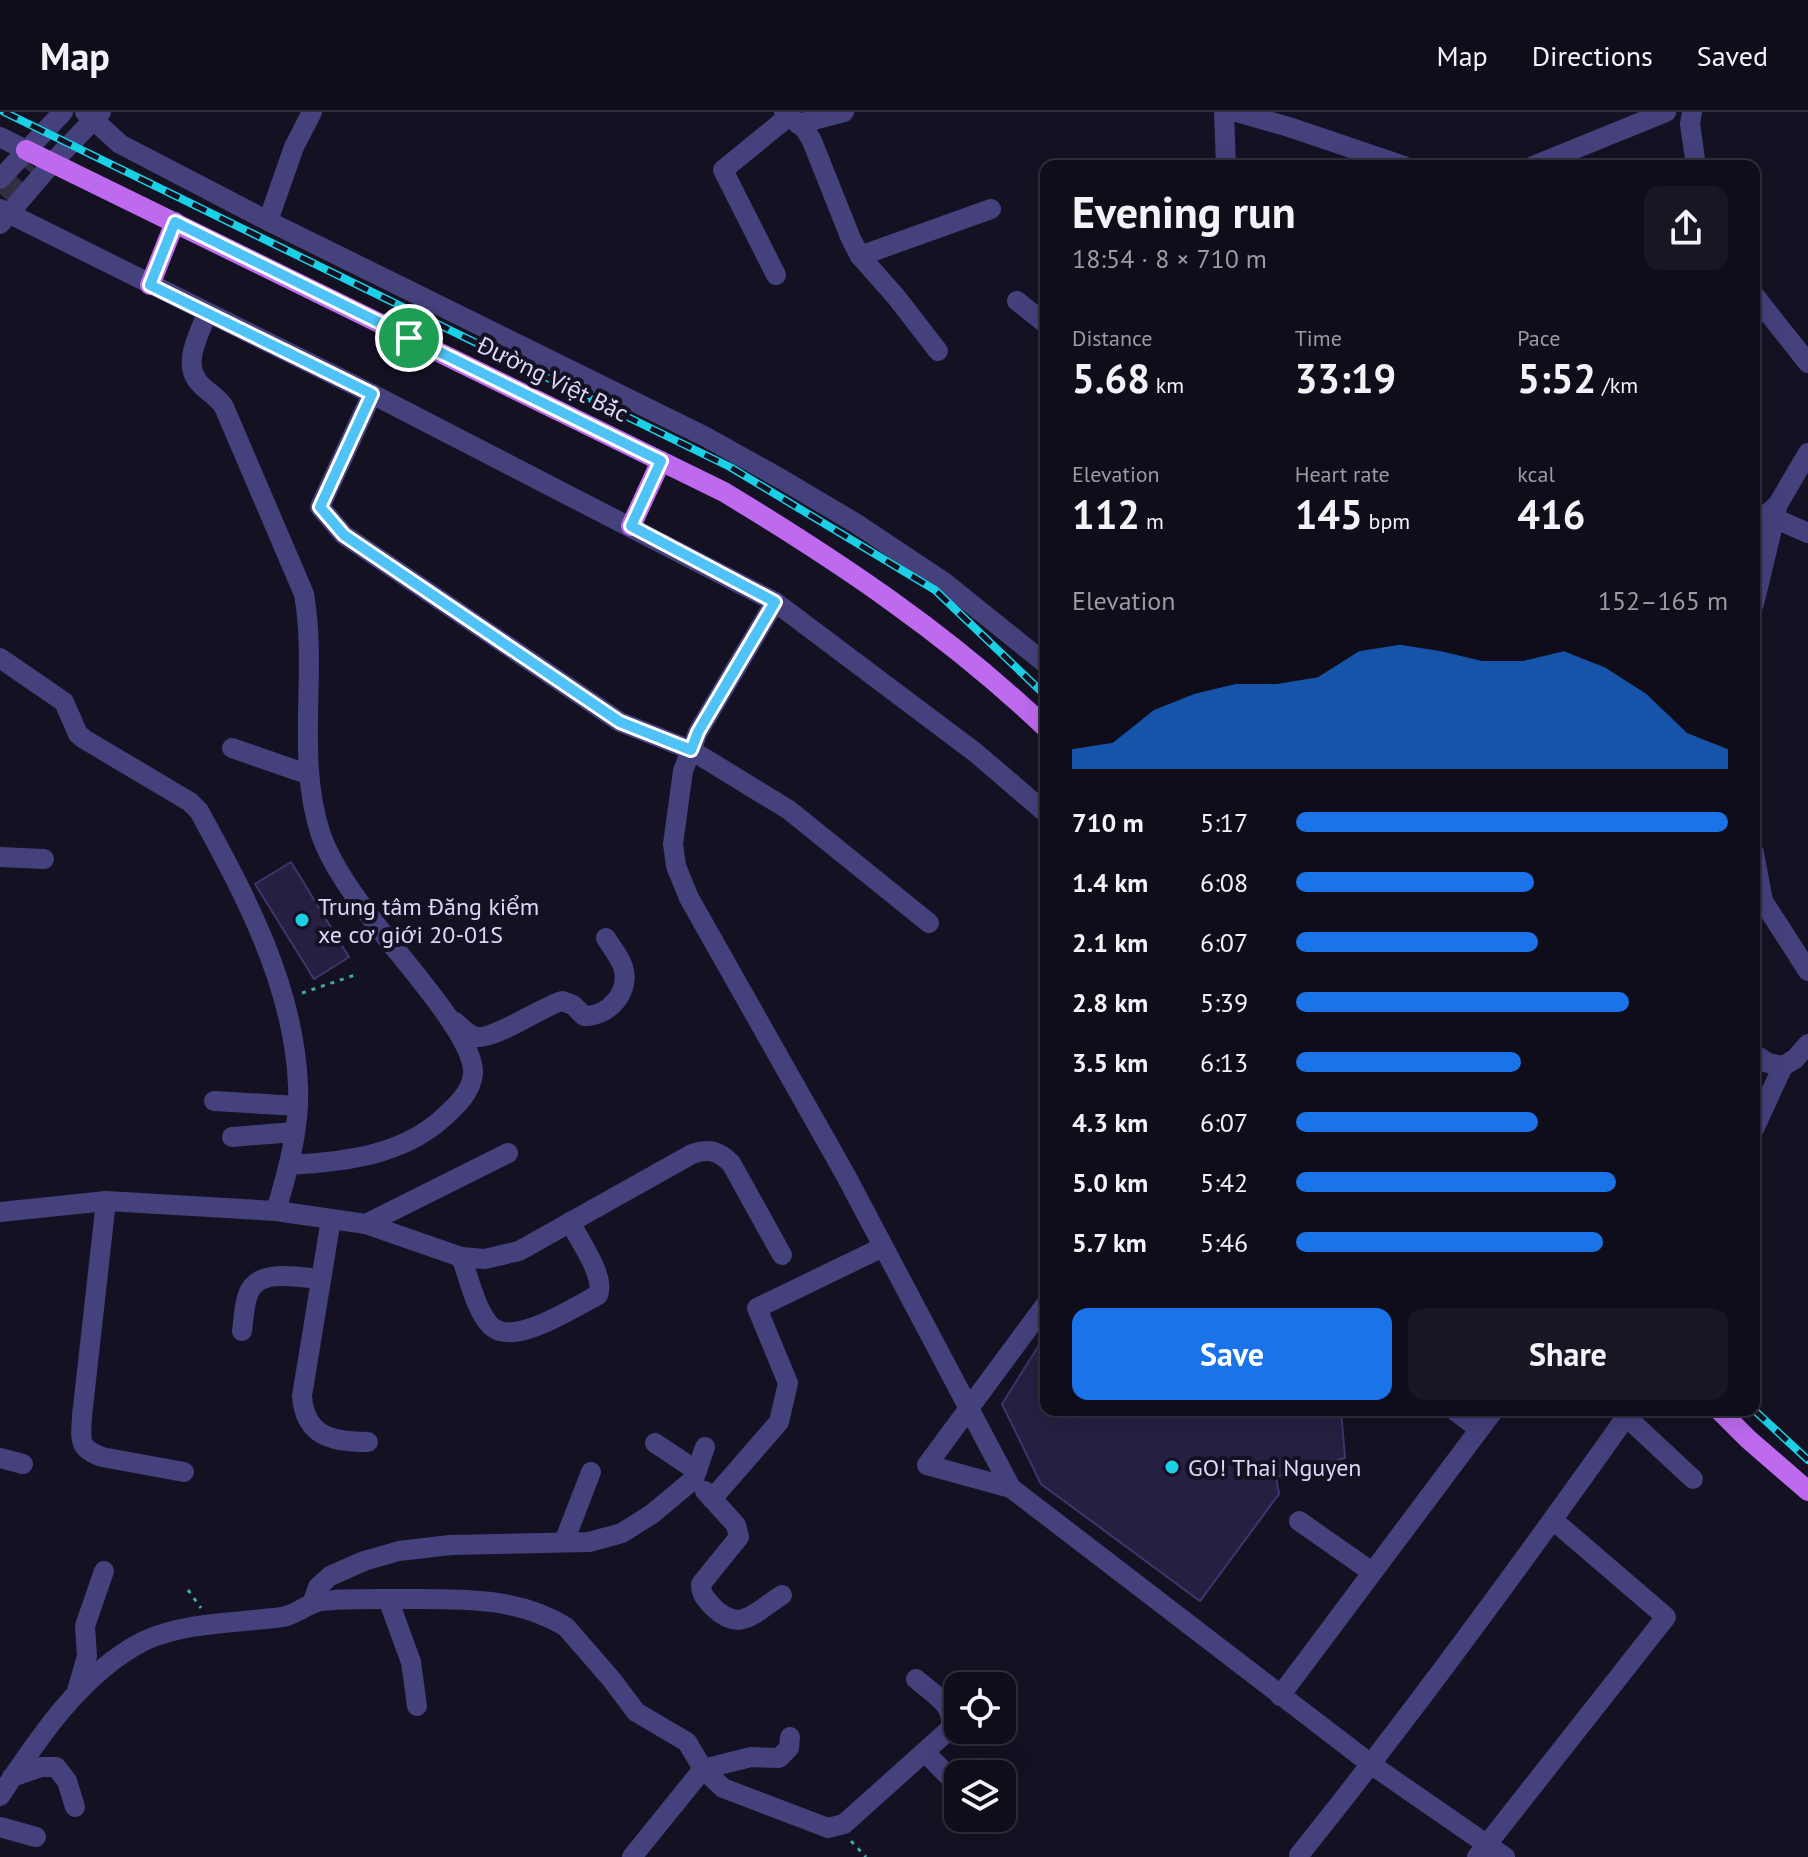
<!DOCTYPE html>
<html lang="en">
<head>
<meta charset="utf-8">
<style>
	:root { --surface:#0f0d1a; --page:#181623; --text:#f1f3f6; --muted:#9b9ca2; --line:#2f2d39; --accent:#1a73e8 }
	body { margin:0; font-family:"PT Sans",sans-serif; background:var(--page); color:var(--text); height:100vh; display:flex; flex-direction:column; font-size:30px; white-space:nowrap }
	* { box-sizing:border-box; margin:0 }
	p { font-size:26px; color:var(--muted) }
	.icon { flex:none; width:44px; height:44px; fill:none; stroke:currentColor; stroke-width:2; stroke-linecap:round; stroke-linejoin:round }
	.map { position:relative; flex:1; overflow:hidden }
	.side { position:absolute; left:1040px; top:48px; width:720px; height:1256px; display:flex; flex-direction:column; background:var(--surface); border-radius:16px; box-shadow:0 8px 32px #0002,0 0 0 2px var(--line) }
	.side>* { flex:none }
	.tools { position:absolute; left:944px; top:1560px; display:grid; gap:16px }
	.tools a { display:grid; place-items:center; width:72px; height:72px; border-radius:16px; background:var(--surface); box-shadow:0 8px 32px #0002,0 0 0 2px var(--line); font-size:40px }
	.pin { position:absolute; display:grid; place-items:center; width:68px; height:68px; color:#fff; margin:-34px; border:4px solid #fff; border-radius:50%; box-shadow:0 2px 8px #0007 }
	.round { display:grid; place-items:center; flex:none; width:84px; height:84px; border-radius:16px; background:var(--page) }
	.head { display:flex; align-items:center; justify-content:space-between; height:136px; padding:0 32px }
	h1 { font-size:44px; font-weight:600; line-height:60px }
	.metrics { display:grid; grid-template-columns:repeat(3,1fr); gap:12px; height:136px; padding:8px 32px }
	.metrics div { display:grid; align-content:center }
	.metrics b { font-size:40px; font-weight:600 }
	.metrics small { font-size:22px; font-weight:400 }
	.metrics p { font-size:22px }
	.chart { height:224px; padding:16px 32px }
	.chart p { display:flex; justify-content:space-between }
	.chart svg { width:100%; height:144px; margin-top:8px; fill:var(--accent); opacity:.7 }
	.button { display:flex; gap:16px; margin-top:auto; padding:16px 32px }
	.button a { flex:1; height:92px; border-radius:16px; background:var(--accent); color:#fff; font-size:32px; font-weight:600; line-height:92px; text-align:center }
	.button a+a { background:var(--page); color:var(--text) }
	ul { padding:0 32px; list-style:none; font-size:26px }
	li { display:grid; grid-template-columns:128px 96px 1fr; align-items:center; height:60px }
	li i { height:20px; border-radius:10px; background:var(--accent) }
	header { display:flex; align-items:center; gap:48px; box-sizing:border-box; height:112px; padding:0 40px; background:var(--surface); border-bottom:2px solid var(--line) }
	header strong { font-size:38px }
	nav { display:flex; gap:44px; margin-inline-start:auto; font-size:28px }
	.map>svg:first-child { display:block }
</style>
</head>
<body>
<header>
<strong>Map</strong>
<nav><a>Map</a><a>Directions</a><a>Saved</a></nav>
</header>
<div class="map">
<svg width="1808" height="1745" viewBox="0 0 1808 1745">
	<rect width="100%" height="100%" fill="#141123"/>
	<!-- building -->
	<g fill="#271f42" stroke="#3f346c" stroke-width="2">
		<polygon points="291,750 349,845 314,867 255,772"/>
		<polygon points="1046,1222 1046,1298 1341,1298 1345,1346 1276,1365 1279,1382 1200,1489 1041,1372 1002,1292"/>
	</g>
	<g fill="none" stroke-linecap="round" stroke-linejoin="round">
		<!-- highway-tunnel -->
		<polyline stroke="#322f43" stroke-width="24" stroke-dasharray="24 12" stroke-linecap="butt" points="0,82 28,50"/>
		<!-- path -->
		<g stroke="#3caaa4" stroke-width="3" stroke-dasharray="4 6" stroke-linecap="butt">
			<polyline points="302,881 355,863"/>
			<polyline points="188,1478 201,1496"/>
			<polyline points="851,1729 866,1745"/>
		</g>
		<!-- minor -->
		<g stroke="#44417d" stroke-width="20">
			<polyline points="85,0 120,32 268,109 706,325 783,368 857,412 944,470 1046,552"/>
			<polyline points="784,0 805,17 812,29 851,127 860,144 897,186 938,239"/>
			<polyline points="1224,0 1226,54"/>
			<polyline points="1236,0 1289,15 1404,54"/>
			<polyline points="1692,0 1690,12 1696,54"/>
			<polyline points="798,12 844,0"/>
			<polyline points="0,25 26,38"/>
			<polyline points="1533,54 1666,0"/>
			<polyline points="0,67 63,0"/>
			<polyline points="0,97 372,282 775,490 976,641 1046,701"/>
			<polyline points="268,109 294,35 312,0"/>
			<polyline points="0,112 53,50 101,0"/>
			<polyline points="860,144 991,97"/>
			<polyline points="776,163 723,58 789,4"/>
			<polyline points="1754,183 1808,251"/>
			<polyline points="1017,189 1046,212"/>
			<path d="M207 201C200 221 183 249 197 268 204 279 217 283 224 295L304 482C318 562 295 645 321 723 332 754 355 785 375 811 397 842 476 926 473 962 471 981 456 994 443 1006 401 1044 343 1050 289 1053"/>
			<polyline points="372,282 320,395 344,423 620,610 691,638 789,698 929,811"/>
			<polyline points="1776,407 1808,421"/>
			<polyline points="1754,414 1778,392"/>
			<polyline points="775,490 698,620 683,659 673,732 676,754 689,786 845,1062 1011,1376 1372,1653 1505,1745"/>
			<polyline points="1754,492 1778,392 1808,341"/>
			<path d="M0 546 64 590 78 622 84 627 190 690 199 699C245 783 294 874 298 973 300 1016 288 1058 276 1099"/>
			<polyline points="232,636 307,662"/>
			<polyline points="1754,741 1763,789 1808,859"/>
			<polyline points="0,745 44,747"/>
			<path d="M455 910C461 915 469 924 477 925 496 927 541 895 562 889L573 893 584 904C608 905 631 880 623 855 620 845 611 835 606 826"/>
			<polyline points="1754,942 1768,951 1783,954"/>
			<polyline points="214,989 298,994"/>
			<polyline points="1754,1017 1783,954 1795,947 1808,932"/>
			<polyline points="232,1025 294,1020"/>
			<path d="M106 1089 82 1304C81 1327 77 1336 102 1345L184 1360"/>
			<path d="M0 1100 106 1089 276 1099 366 1112 461 1145 485 1147 519 1139 692 1042C710 1036 718 1039 731 1051L782 1143"/>
			<path d="M331 1107 302 1284C305 1325 333 1330 368 1330"/>
			<polyline points="366,1112 508,1041"/>
			<path d="M461 1145C469 1165 475 1197 490 1213 512 1237 574 1195 598 1183 606 1165 579 1128 570 1110"/>
			<path d="M242 1219C244 1206 244 1185 252 1175 266 1157 302 1166 321 1167"/>
			<polyline points="1454,1298 1479,1317"/>
			<polyline points="1619,1298 1693,1367"/>
			<polyline points="655,1331 697,1359"/>
			<polyline points="0,1346 23,1352"/>
			<polyline points="1011,1376 927,1353 1046,1192"/>
			<path d="M705 1379 736 1413 739 1425 701 1472C701 1483 706 1487 713 1495 740 1522 755 1500 782 1483"/>
			<polyline points="712,1387 779,1310 788,1271 757,1196 883,1135"/>
			<polyline points="1299,1409 1372,1460"/>
			<polyline points="564,1430 591,1360"/>
			<polyline points="388,1487 411,1550 417,1594"/>
			<polyline points="312,1492 318,1475 330,1464 364,1449 399,1439 450,1433 589,1430 622,1421 652,1402 694,1367 705,1335"/>
			<polyline points="77,1579 87,1544 85,1514 104,1459"/>
			<polyline points="1280,1584 1494,1298"/>
			<polyline points="925,1640 958,1674"/>
			<polyline points="12,1665 41,1655 56,1655 67,1669 75,1695"/>
			<path d="M0 1684C37 1628 82 1560 144 1529 184 1510 239 1511 282 1505 297 1503 307 1491 321 1489 347 1486 375 1487 401 1487 457 1487 516 1484 566 1515L612 1568 636 1600 687 1630 703 1657 723 1676 828 1716 844 1712 950 1617C957 1594 932 1581 916 1567"/>
			<polyline points="0,1715 36,1725"/>
			<path d="M1299 1743C1415 1599 1524 1449 1631 1298"/>
			<polyline points="632,1745 703,1657 751,1645 779,1646 789,1636 790,1625"/>
			<polyline points="1477,1745 1666,1505 1553,1408"/>
		</g>
		<!-- major -->
		<g stroke="#be6aef" stroke-width="20">
			<path d="M26 38 724 380C838 449 949 523 1046 616"/>
			<polyline points="150,173 175,110"/>
			<polyline points="631,414 661,349"/>
			<polyline points="1719,1298 1748,1327 1808,1379"/>
		</g>
		<!-- rail casing -->
		<g stroke="#19d0e6" stroke-width="8">
			<g id="rail">
				<polyline points="4,0 730,355 935,478 1046,584"/>
				<polyline points="1754,1298 1808,1348"/>
			</g>
		</g>
		<!-- rail -->
		<use href="#rail" stroke="#141123" stroke-width="5" stroke-dasharray="15" stroke-linecap="butt"/>
	</g>
	<g fill="none" stroke-linecap="round" stroke-linejoin="round">
		<!-- route casing -->
		<g stroke="#fff" stroke-width="16">
			<polygon id="route" points="175,110 661,349 631,414 775,490 698,620 691,638 620,610 344,423 320,395 372,282 150,173"/>
		</g>
		<!-- route -->
		<use href="#route" stroke="#4fc3f7" stroke-width="10"/>
	</g>
	<!-- markers -->
	<g fill="#19d0e6" stroke="#141123" stroke-width="3">
		<circle cx="302" cy="808" r="8"/>
		<circle cx="1172" cy="1355" r="8"/>
	</g>
	<g text-anchor="middle" dominant-baseline="central" stroke-width="8" stroke-linejoin="round" paint-order="stroke">
		<!-- street labels -->
		<g font-size="24" fill="#dcd8fb" stroke="#141123">
			<text transform="translate(553 267) rotate(26)">Đường Việt Bắc</text>
		</g>
		<!-- poi labels -->
		<g font-size="24" fill="#dcd8fb" stroke="#141123" text-anchor="start">
			<text x="318" y="794">Trung tâm Đăng kiểm<tspan x="318" dy="28">xe cơ giới 20-01S</tspan></text>
			<text x="1188" y="1355">GO! Thai Nguyen</text>
		</g>
	</g>
</svg>
<div class="tools">
<a><svg class="icon" aria-label="locate" viewBox="0 0 24 24"><circle cx="12" cy="12" r="6"/><path d="M12 2v4M12 18v4M2 12h4M18 12h4"/></svg></a>
<a><svg class="icon" aria-label="layers" viewBox="0 0 24 24"><path d="M12 4l9 5-9 5-9-5zM3 14l9 5 9-5"/></svg></a>
</div>
<div class="pin" style="left:409px;top:226px;background:#1e9e55"><svg class="icon" aria-label="arrive" viewBox="0 0 24 24"><path d="M6 21V4h12l-3 4 3 4H6"/></svg></div>
<section class="side">
<div class="head"><div><h1>Evening run</h1><p>18:54 · 8 × 710 m</p></div><a class="round"><svg class="icon" aria-label="share" viewBox="0 0 24 24"><path d="M12 15V3M7 8l5-5 5 5M5 13v7h14v-7"/></svg></a></div>
<div class="metrics">
<div><p>Distance</p><b>5.68<small> km</small></b></div>
<div><p>Time</p><b>33:19</b></div>
<div><p>Pace</p><b>5:52<small> /km</small></b></div>
</div>
<div class="metrics">
<div><p>Elevation</p><b>112<small> m</small></b></div>
<div><p>Heart rate</p><b>145<small> bpm</small></b></div>
<div><p>kcal</p><b>416</b></div>
</div>
<div class="chart"><p><span>Elevation</span>152–165 m</p>
<svg viewBox="0 0 160 44" preserveAspectRatio="none"><path d="M0 44V38L10 36L20 26L30 21L40 18L50 18L60 16L70 8L80 6L90 8L100 11L110 11L120 8L130 13L140 21L150 33L160 38V44z"/></svg>
</div>
<ul>
<li><b>710 m</b>5:17<i style="width:100%"></i></li>
<li><b>1.4 km</b>6:08<i style="width:55%"></i></li>
<li><b>2.1 km</b>6:07<i style="width:56%"></i></li>
<li><b>2.8 km</b>5:39<i style="width:77%"></i></li>
<li><b>3.5 km</b>6:13<i style="width:52%"></i></li>
<li><b>4.3 km</b>6:07<i style="width:56%"></i></li>
<li><b>5.0 km</b>5:42<i style="width:74%"></i></li>
<li><b>5.7 km</b>5:46<i style="width:71%"></i></li>
</ul>
<div class="button"><a>Save</a><a>Share</a></div>
</section>
</div>
</body>
</html>
